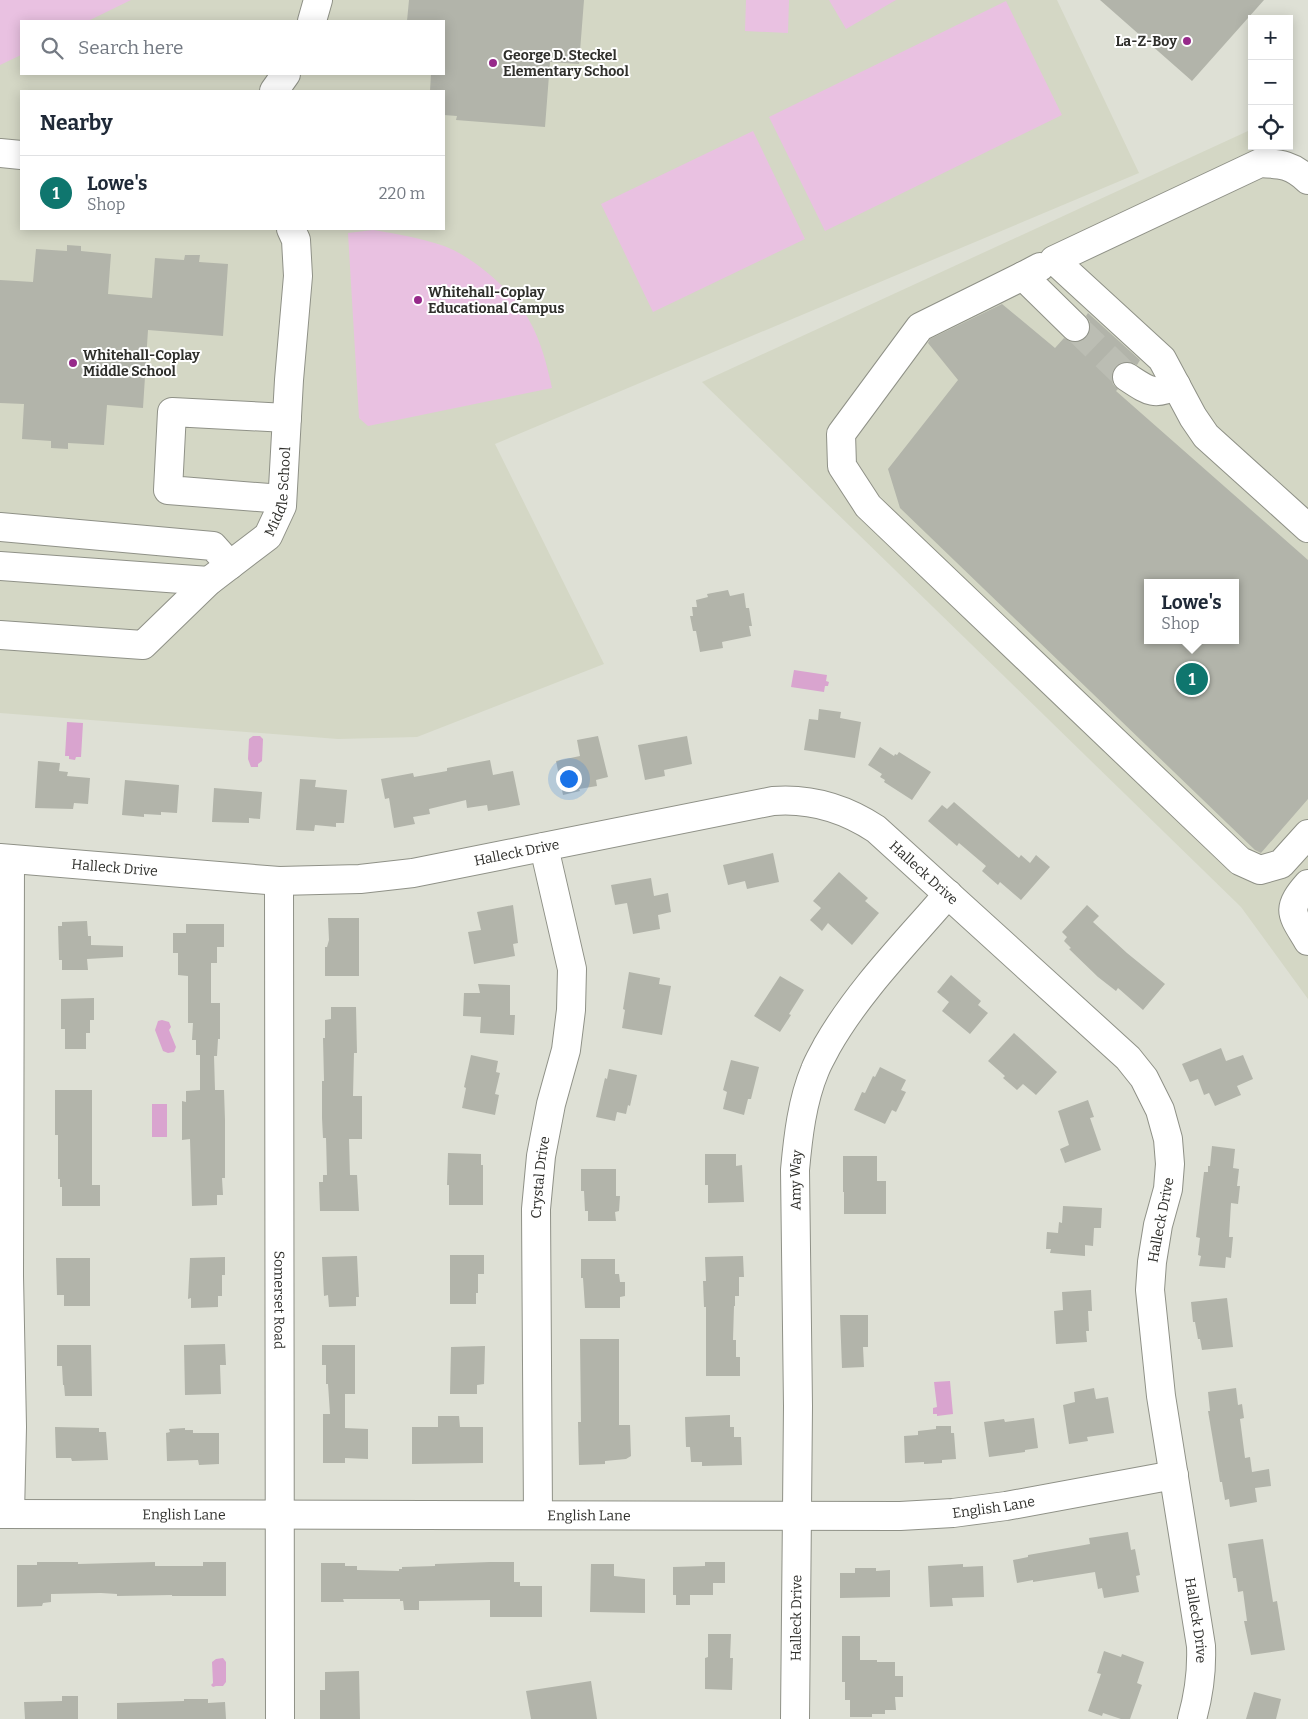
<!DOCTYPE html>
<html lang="en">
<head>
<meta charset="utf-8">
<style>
  :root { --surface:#fff; --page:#f2f2f3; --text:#1f2937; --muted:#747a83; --line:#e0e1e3; --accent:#0f766e }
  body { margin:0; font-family:Bitter,serif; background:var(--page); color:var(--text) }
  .controls { position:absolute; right:15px; top:15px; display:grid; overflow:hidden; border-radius:0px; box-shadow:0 2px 12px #0003 }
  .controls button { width:45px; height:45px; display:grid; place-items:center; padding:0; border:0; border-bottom:1px solid var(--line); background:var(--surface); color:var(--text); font:25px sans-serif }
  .you { position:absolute; left:568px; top:778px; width:18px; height:18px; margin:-12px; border:4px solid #fff; border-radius:50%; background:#1a73e8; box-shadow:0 0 0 8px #1a73e833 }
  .badge { display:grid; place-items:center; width:32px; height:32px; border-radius:50%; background:var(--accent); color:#fff; font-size:16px; font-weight:700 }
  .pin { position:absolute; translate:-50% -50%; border:2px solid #fff; box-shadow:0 1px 5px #0006 }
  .popup { position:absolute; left:1144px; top:579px; width:95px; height:65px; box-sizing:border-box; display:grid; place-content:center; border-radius:0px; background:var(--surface); filter:drop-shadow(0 1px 4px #0005); font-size:16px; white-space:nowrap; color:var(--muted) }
  .popup b { font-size:19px; color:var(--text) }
  .popup::after { content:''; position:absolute; left:50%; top:100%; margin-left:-10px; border:10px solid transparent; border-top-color:var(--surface) }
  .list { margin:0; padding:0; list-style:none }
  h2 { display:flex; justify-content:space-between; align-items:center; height:65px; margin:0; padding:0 20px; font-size:21px }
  h2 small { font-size:16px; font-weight:400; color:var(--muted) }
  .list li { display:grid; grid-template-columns:32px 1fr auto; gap:15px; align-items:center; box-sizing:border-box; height:75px; padding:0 20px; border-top:1px solid var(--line) }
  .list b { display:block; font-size:19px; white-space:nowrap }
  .list p { margin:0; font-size:16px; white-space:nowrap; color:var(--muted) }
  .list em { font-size:16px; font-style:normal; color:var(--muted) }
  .icon { flex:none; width:28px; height:28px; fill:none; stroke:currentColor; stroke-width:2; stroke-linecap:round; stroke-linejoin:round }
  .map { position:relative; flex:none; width:1308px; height:1719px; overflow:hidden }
  .search { position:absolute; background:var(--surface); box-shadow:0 2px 12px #0003; left:20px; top:20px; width:425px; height:55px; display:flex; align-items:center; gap:12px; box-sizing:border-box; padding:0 18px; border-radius:0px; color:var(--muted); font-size:19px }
  .panel { position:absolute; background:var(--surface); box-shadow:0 2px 12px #0003; left:20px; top:90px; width:425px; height:140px; border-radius:0px }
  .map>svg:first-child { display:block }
  .built { fill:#d4d7c5; fill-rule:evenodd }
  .green { fill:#e9c1e1 }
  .water { fill:#d9a4cf }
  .building { fill:#b2b4aa; fill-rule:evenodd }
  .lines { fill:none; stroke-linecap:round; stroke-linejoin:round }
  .minor-tunnel { stroke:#bbbdb3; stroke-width:28; stroke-dasharray:28 14; stroke-linecap:butt }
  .minor-casing { stroke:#8f9187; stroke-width:30 }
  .minor { stroke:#fff; stroke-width:28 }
  .poi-dot { fill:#97298a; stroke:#fff; stroke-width:2 }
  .labels { text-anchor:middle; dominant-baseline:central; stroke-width:4; stroke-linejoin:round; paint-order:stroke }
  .poi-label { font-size:14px; font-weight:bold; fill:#2f2f2b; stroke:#fff; text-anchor:start }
  .street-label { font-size:14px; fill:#2f2f2b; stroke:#fff }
</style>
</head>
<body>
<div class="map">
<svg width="1308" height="1719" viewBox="0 0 1308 1719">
  <rect width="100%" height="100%" fill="#dee0d5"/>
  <path class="built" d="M0 0H1057L1139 173 495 444 604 664 417 737 338 739 0 713ZM21 21H444V74H21ZM21 91H444V229H21Z
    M1248 131 1252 134V146H1266L1308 181V999L1241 907 702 382ZM1148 583H1236V640H1148Z"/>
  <path class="green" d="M0 0H131L88 21H21V55L0 65Z
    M746 0H789L788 33 745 31Z
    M829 0H896L846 29Z
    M1006 1 1062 115 825 231 769 117Z
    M753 131 805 239 653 312 601 204Z
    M373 230C397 234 421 238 444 246 474 257 514 292 529 320 541 341 547 365 552 388L368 426 359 418 348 233Z"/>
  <path class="water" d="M794 670 827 675 826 681 829 682 828 686H825L824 692 791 687Z
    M67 722 83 723 81 757H76L75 760 69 759V756H65Z
    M253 736H260L263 739 262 761 258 764V767H251L248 759 249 739Z
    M162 1020 169 1022 171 1027 169 1030 176 1047 174 1052 168 1053 163 1051 155 1030 158 1021Z
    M152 1104H167V1137H152Z
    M950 1381 953 1414 937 1416V1414H933V1408L937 1407 934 1382Z
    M223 1658 226 1662V1682L223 1686H216L213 1687 211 1685 213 1683 212 1662 216 1659Z"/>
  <path class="building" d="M409 0H584L579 64 550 62 545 127 456 120 457 116 444 115V91H430L431 74H444V21H407Z
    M1100 0H1264L1192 81Z
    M67 245 81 246V251L111 254 108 294 152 298 155 258 184 260 185 255H200L199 262 228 264 223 336 148 330 143 408 107 405 104 445 68 443V449L51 448V441L22 439 24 404 0 403V280L33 282 36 249 67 251Z
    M1002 304 1055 348 1064 338 1071 342H1079L1086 338 1090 330V322L1086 316 1088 313 1140 360 1137 365 1127 361 1120 363 1114 368 1111 377 1113 384 1118 389 1116 391 1308 560V799L1261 853 1255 850 900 508 888 469 958 380 928 343 930 339ZM1148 583H1236V640H1148Z
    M728 590 730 596 744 593 746 608H749L752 626H749L751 636 722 642 723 648 700 652 696 631H693L690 616H693L692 607H697L696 600 708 597 707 594Z
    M819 709 841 712 840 718 861 722 855 758 804 750 809 719 818 720Z
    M598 736 608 777 596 780 597 786 579 789 580 791 563 795 556 761 580 756 577 740Z
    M687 736 692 764 664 770 665 776 645 780 638 745Z
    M880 747 894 756 895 754 897 755 899 752 931 772 912 800 884 782 885 780 880 777 882 774 868 765Z
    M490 760 493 775 513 771 520 805 488 811 487 805 467 808 466 800 429 809 430 814 413 817 415 824 394 828 389 798 385 799 381 779 413 773 414 777 447 771V768Z
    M38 761 60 763 59 771 68 772 67 776 90 778 88 804 74 803 73 809 35 808Z
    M300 779 316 780 315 787 347 790 344 823H336V827L315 825 314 831 296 830Z
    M125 780 179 785 177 813 161 812V815L144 814V817L122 815Z
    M214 788 262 792 260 819 249 818V823L212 822Z
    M954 802 1019 858 1021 855 1030 863 1036 855 1050 867 1021 900 1000 882 998 885 982 871 986 866 959 843 957 846 928 821 942 805 947 809Z
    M773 853 779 882 747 889 745 881 728 885 723 865Z
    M839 872 868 898 865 901 879 913 852 945 828 923 822 931 810 920 821 908 813 901Z
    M651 878 654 896 668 893 671 912 658 915 660 929 633 934 627 903 615 905 611 885Z
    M513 905 518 943 513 944 515 956 474 964 468 932 481 930 477 912Z
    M1087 905 1099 916 1093 922 1127 953 1165 984 1143 1010 1118 988 1116 991 1098 977 1069 949 1071 948 1064 941 1067 937 1062 932Z
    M328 918H359V976H325V947H327L329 940Z
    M87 921 88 936H91V945L123 946V957L87 959 88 970H62V960H59L58 926H62V922Z
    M186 924H224V947H217V963H211V1003H220V1039H218L217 1056H214L215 1090H224L225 1120V1178H222L223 1195H217V1205L192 1206 190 1139 182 1140V1101L186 1102V1091L200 1090V1055H196V1040H192L193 1023H188V976L178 975V953H173V933H186Z
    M629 972 660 978 659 984 671 986 662 1035 622 1028 625 1010 623 1009Z
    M951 975 981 1001 978 1005 988 1013 970 1034 942 1011 949 1002 937 992Z
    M780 976 804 990 789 1014 791 1015 780 1032 754 1016Z
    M478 984 510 985V1015H515L514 1035 480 1033 481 1017 463 1016 464 993H480Z
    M94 998V1020H90V1033H86V1049H65V1029H61V999Z
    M331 1007H356L357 1053H354L353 1096H362V1139H349L350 1175H357L359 1211H320L319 1182H323V1175H327L326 1138H323L322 1118V1081H324L323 1038H325V1020L331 1019Z
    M1014 1033 1057 1072 1036 1095 1023 1084 1017 1090 1003 1078 1005 1076 988 1061Z
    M1221 1048 1226 1061 1243 1055 1253 1079 1237 1086 1241 1095 1215 1106 1209 1093 1204 1095 1198 1079 1190 1082 1182 1064Z
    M471 1055 498 1061 496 1072 500 1073 495 1094 499 1095 495 1115 462 1108 466 1088 464 1087Z
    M731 1060 759 1067 751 1099H748L744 1115 723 1109 727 1092 723 1090Z
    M880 1067 906 1080 901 1090 906 1092 896 1112 892 1110 885 1124 854 1110 862 1092 865 1093 873 1076 875 1077Z
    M609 1069 637 1075 630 1106 628 1105 626 1114 617 1112 615 1121 596 1117 605 1078 607 1079Z
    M55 1090H92V1185H100V1206H62V1187H60V1179H58V1135H55Z
    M1088 1100 1094 1117 1090 1118 1101 1150 1065 1163 1060 1149 1069 1145 1058 1111Z
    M1212 1146 1235 1149 1233 1168 1239 1169 1237 1186H1240L1238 1204 1231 1203 1229 1237H1233L1231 1258 1226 1257 1225 1268 1199 1266 1201 1256 1198 1255 1200 1238 1196 1237 1204 1172H1208V1166H1210Z
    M448 1153 481 1154V1165H483V1205H449V1185H447Z
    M705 1154H736V1166L742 1165 744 1202 708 1203V1185H705Z
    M843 1156H877V1181H886V1214H844V1192H843Z
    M581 1169H616V1196H620L619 1211 615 1212 616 1221H588V1211H585L584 1191H581Z
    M1063 1206 1102 1208 1101 1228H1094L1093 1246 1085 1245V1256L1050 1253 1051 1249H1046L1047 1232 1058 1233 1059 1222 1062 1223Z
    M450 1255H484V1274H478V1293H476V1304H450Z
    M357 1256 359 1297H356V1306L329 1307 328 1295 324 1296 322 1257Z
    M743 1256 744 1277H739V1296H735V1306H734L733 1340H736V1357H740V1376H706V1307H704L703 1281H706L705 1257Z
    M225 1257V1275H222V1296H218V1307L191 1308V1298L188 1299 190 1258Z
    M56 1258H90V1306H64V1295H57Z
    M581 1259H615V1274H619L620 1282H625V1296L620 1297V1308H585L583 1278H581Z
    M1091 1290 1092 1311H1088L1089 1331H1086L1087 1342 1056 1344 1054 1311 1063 1310 1062 1292Z
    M1227 1298 1233 1347 1202 1350 1200 1339H1198L1195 1322H1193L1191 1302Z
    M840 1315H868V1347H863L864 1367 842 1368Z
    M580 1339H619V1425H630L631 1456 626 1459 605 1461V1464L579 1465 578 1422H581Z
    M225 1344 226 1365H220L221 1394 185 1395 184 1345Z
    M57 1345H91L92 1396H65L64 1385H63L62 1366H57Z
    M322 1345H355V1394H345V1428L368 1429V1459L345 1458V1463H323V1414H330L328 1384H326V1365H322Z
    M485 1346 484 1384 477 1385V1394H450L451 1347Z
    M1094 1388 1096 1399 1108 1397 1114 1433 1087 1437 1088 1441 1069 1444 1063 1405 1075 1402 1074 1392Z
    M1236 1388 1238 1405 1242 1404 1244 1418 1240 1419 1245 1458 1250 1457 1252 1472 1269 1469 1271 1486 1255 1488 1257 1502 1230 1507 1229 1499 1225 1500 1222 1482H1220L1208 1411H1210L1208 1392Z
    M730 1415V1427H734V1437H741L742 1465 702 1466V1462H691L690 1447H686L685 1417Z
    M438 1416H459L460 1427H483V1463L412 1464V1427H438Z
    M1034 1418 1038 1448 1025 1450V1452L989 1457 984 1422 1004 1419 1005 1422Z
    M936 1426H951V1433H954L956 1459 942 1460V1463L924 1464V1462L905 1463 904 1436 918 1435V1431L936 1429Z
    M55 1427 99 1428V1432H106L108 1460 72 1461 71 1458H56Z
    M185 1428V1430H193V1433H219V1464L199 1465 198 1460 167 1461 166 1433 170 1432 169 1429Z
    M1128 1532 1131 1550 1135 1549 1140 1575 1136 1576 1139 1592 1104 1598 1102 1588 1098 1589 1095 1572 1033 1582V1580L1017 1583 1013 1560 1028 1557V1555L1090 1544 1089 1538Z
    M1263 1539 1273 1602 1277 1601 1285 1650 1251 1655 1244 1621H1247L1243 1591 1238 1592 1236 1578H1233L1228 1544Z
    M37 1562H78V1564L155 1562V1566H203V1562H226V1596H172V1595L117 1596V1594L101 1593 51 1594V1602L43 1603 42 1606 17 1607V1565H37Z
    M490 1562H514V1582H520V1586H542V1617H490V1600L419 1601V1610H404L403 1601H400V1599H343L344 1602H321V1563H345V1566H357V1570L399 1571V1569H402V1567L435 1566V1564Z
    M705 1562H725V1583H713V1595H690V1605H676V1595H673V1567L705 1566Z
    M591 1564H614V1576L645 1579V1613L590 1612Z
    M963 1564V1567L983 1566 984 1597 952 1598 953 1606 930 1607 928 1566Z
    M855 1568H876V1571L890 1570V1597L840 1598V1573H855Z
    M708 1634H731L730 1658H733L732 1690 705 1689V1658L708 1657Z
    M842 1636H860V1660H877V1662H895V1676H903V1697H895L896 1710H885V1714H872V1717H850V1700H845V1682H842Z
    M1104 1651 1121 1657 1122 1654 1144 1662 1137 1683 1142 1685 1130 1719H1121L1103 1713 1102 1716 1088 1711 1101 1674 1097 1673Z
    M359 1671 360 1719H320V1690H325V1672Z
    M591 1681 597 1719H531L526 1691Z
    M1254 1692 1281 1699 1276 1719H1246Z
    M62 1696H78V1719H25L24 1702 62 1701Z
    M184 1699H208V1703L225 1702 226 1719H117V1703L184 1701Z"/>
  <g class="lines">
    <path class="minor-tunnel" d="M1075 327 1127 377"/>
    <g class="minor-casing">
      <g id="minor">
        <path d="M312 21 318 0"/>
        <path d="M274 91 286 74"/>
        <path d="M0 153 21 155"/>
        <path d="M1308 180C1292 165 1282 164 1260 163L1054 260 1162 359 1193 417 1206 436 1308 528"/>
        <path d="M1040 267 1023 276 1075 327"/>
        <path d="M1023 276 920 327 841 434 842 466 868 506 1240 861 1260 870 1281 864 1308 834"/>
        <path d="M1127 377C1147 390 1154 397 1176 385"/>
        <path d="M282 499 168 490 172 412 287 418"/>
        <path d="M0 527 213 546 230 565"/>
        <path d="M0 566 209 581"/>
        <path id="s1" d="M0 635 143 645 209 581 268 536 282 506 289 380 298 276 296 240 291 229"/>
        <path id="s2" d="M0 858 279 881 360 879 413 873 773 801C811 798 844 808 876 829L1128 1058 1144 1078 1160 1110 1168 1139 1170 1164 1168 1189 1158 1225 1152 1262 1150 1290 1161 1396 1201 1646C1202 1671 1199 1694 1192 1719"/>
        <path d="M10 859 9 1276 12 1427 10 1514"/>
        <path id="s3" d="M279 881 280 1719"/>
        <path d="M1308 884C1285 910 1292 914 1308 941"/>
        <path id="s4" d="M0 1514 900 1516 953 1513 1006 1506 1174 1475"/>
        <path id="s5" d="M538 1515 536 1209 541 1156 551 1104 566 1050 571 1010 572 969 544 847"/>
        <path id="s6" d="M795 1719 798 1406 795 1170C798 1137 802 1101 815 1070 818 1062 823 1054 827 1046 859 990 906 943 948 894"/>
      </g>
    </g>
    <use href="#minor" class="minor"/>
  </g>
  <g class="poi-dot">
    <circle cx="1187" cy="41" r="5"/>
    <circle cx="493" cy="63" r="5"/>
    <circle cx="418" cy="300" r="5"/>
    <circle cx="73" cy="363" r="5"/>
  </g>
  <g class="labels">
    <g class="poi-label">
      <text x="1177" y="41" text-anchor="end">La-Z-Boy</text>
      <text x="503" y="55">George D. Steckel<tspan x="503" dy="16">Elementary School</tspan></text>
      <text x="428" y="292">Whitehall-Coplay<tspan x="428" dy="16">Educational Campus</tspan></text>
      <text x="83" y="355">Whitehall-Coplay<tspan x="83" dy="16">Middle School</tspan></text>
    </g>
    <g class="street-label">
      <text stroke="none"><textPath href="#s1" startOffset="356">Middle School</textPath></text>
      <text stroke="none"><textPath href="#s2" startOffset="520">Halleck Drive</textPath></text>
      <text stroke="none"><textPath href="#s2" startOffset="115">Halleck Drive</textPath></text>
      <text stroke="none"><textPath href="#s2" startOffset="955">Halleck Drive</textPath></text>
      <text stroke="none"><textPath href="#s5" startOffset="338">Crystal Drive</textPath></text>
      <text stroke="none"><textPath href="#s6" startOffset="539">Amy Way</textPath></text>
      <text transform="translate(1161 1220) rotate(-79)">Halleck Drive</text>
      <text stroke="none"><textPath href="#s3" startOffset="419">Somerset Road</textPath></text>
      <text stroke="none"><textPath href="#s4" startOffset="994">English Lane</textPath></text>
      <text stroke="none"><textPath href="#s4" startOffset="184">English Lane</textPath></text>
      <text stroke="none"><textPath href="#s4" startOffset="589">English Lane</textPath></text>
      <text stroke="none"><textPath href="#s6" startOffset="101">Halleck Drive</textPath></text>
      <text stroke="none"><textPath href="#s2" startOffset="1809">Halleck Drive</textPath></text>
    </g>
  </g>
</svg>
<div class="controls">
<button>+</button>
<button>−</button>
<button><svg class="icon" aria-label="locate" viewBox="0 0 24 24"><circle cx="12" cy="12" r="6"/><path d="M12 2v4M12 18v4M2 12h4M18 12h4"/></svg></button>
</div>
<div class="you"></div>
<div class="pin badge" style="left:1192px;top:679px">1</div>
<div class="popup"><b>Lowe's</b>Shop</div>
<div class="search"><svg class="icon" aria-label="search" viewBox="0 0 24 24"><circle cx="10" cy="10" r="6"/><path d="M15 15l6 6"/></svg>Search here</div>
<section class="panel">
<h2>Nearby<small></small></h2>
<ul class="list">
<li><span class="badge">1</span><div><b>Lowe's</b><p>Shop</p></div><em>220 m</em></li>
</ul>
</section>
</div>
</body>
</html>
